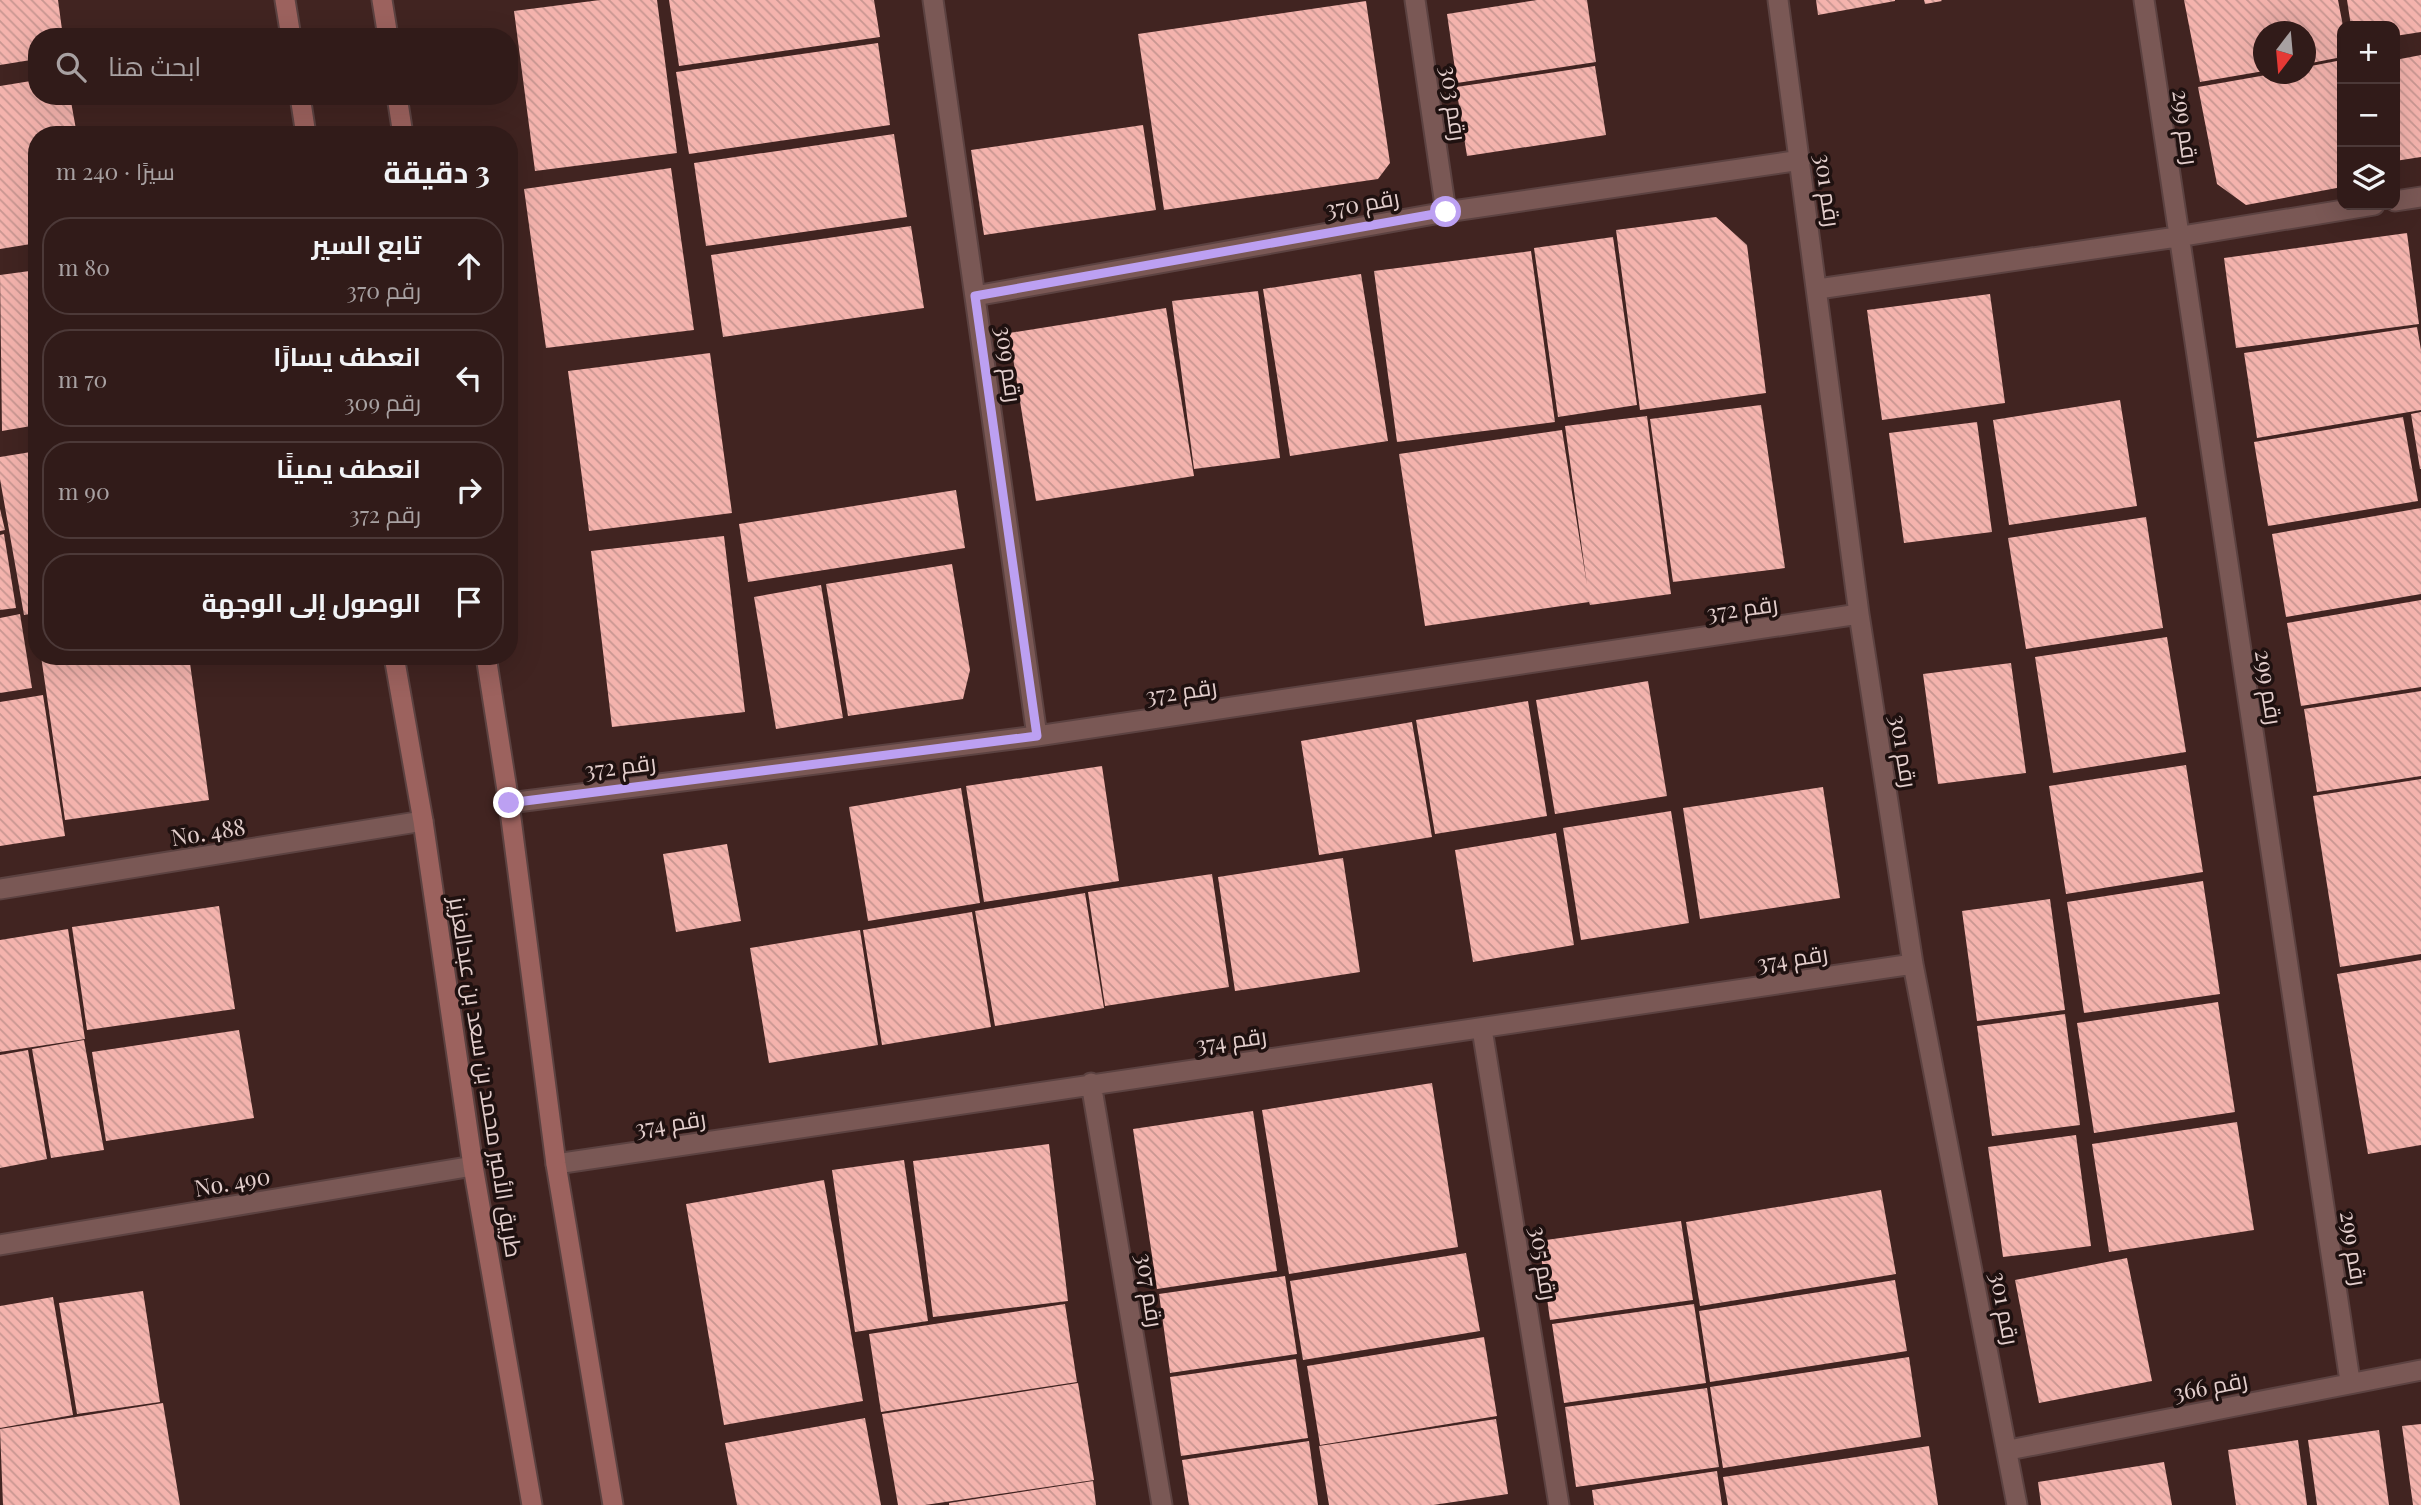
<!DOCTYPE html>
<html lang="ar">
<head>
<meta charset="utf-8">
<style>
  :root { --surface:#311b19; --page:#3d2826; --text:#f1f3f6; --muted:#a8a1a2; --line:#4c3938 }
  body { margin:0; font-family:"Playfair Display",Cairo,serif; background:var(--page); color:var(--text); direction:rtl }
  .controls { position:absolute; right:21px; top:21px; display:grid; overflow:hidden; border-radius:14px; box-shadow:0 7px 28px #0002 }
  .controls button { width:63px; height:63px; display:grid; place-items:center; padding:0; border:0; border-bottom:2px solid var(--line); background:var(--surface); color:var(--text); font:35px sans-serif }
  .compass { position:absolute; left:2253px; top:21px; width:63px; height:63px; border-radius:50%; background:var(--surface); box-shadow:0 7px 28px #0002; rotate:196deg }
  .stop { position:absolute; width:21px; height:21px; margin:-16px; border:5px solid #bca0f2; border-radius:50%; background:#fff }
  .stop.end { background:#bca0f2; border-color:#fff; box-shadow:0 2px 7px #0008 }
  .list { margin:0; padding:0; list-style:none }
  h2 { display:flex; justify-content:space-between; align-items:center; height:91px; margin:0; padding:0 28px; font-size:30px }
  h2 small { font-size:23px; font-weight:400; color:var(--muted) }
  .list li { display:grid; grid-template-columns:46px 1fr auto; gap:21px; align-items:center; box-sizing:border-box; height:98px; margin:0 14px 14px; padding:0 14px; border:2px solid var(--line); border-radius:28px }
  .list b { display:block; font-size:26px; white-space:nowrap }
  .list p { margin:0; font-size:23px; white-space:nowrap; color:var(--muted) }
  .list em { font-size:23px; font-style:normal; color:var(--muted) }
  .icon { flex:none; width:38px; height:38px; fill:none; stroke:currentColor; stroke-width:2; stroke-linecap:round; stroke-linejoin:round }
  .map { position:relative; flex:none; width:2421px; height:1505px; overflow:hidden; direction:ltr }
  .search { position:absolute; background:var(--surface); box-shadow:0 7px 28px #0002; left:28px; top:28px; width:490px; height:77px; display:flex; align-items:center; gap:18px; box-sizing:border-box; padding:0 24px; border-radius:28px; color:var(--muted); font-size:26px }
  .panel { position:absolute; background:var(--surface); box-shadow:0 7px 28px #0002; left:28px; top:126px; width:490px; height:539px; border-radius:28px; direction:rtl }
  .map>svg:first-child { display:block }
  .building { fill:url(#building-back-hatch) }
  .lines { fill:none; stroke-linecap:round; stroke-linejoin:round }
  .minor-casing { stroke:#5c4241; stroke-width:23 }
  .secondary-casing { stroke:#5c4241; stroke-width:23 }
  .minor { stroke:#7a5855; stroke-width:19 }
  .secondary { stroke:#9c625e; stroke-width:19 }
  .route { stroke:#bca0f2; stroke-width:9 }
  .labels { text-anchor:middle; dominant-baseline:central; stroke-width:7; stroke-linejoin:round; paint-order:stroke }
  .street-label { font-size:23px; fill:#e3cecc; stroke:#1f1110 }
</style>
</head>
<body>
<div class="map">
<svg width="2421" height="1505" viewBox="0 0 2421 1505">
  <defs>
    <pattern id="building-back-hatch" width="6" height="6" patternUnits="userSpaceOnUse" patternTransform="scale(1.75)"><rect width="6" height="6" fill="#f4b3ad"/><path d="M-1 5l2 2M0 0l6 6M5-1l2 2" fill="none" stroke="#c89691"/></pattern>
  </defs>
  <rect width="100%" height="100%" fill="#412421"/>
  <path class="building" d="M0 0H58L63 37H37V59L0 65Z
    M600 0H657L677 153 535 171 514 11Z
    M669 0H874L880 37 679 66Z
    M1537 0H1587L1596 62 1457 83 1447 14Z
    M1816 0H1895V1L1818 15Z
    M1924 0H1941L1942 1 1925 4Z
    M2184 0H2338L2343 26 2342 57 2306 64V32H2264V71L2200 82Z
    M2347 0H2421V32L2395 36V26H2351Z
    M1366 1 1390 163 1378 179 1164 210 1138 34Z
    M878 43 890 125 689 154 676 72Z
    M2421 55V157L2395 161V60Z
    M2342 60V187L2246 205 2217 184 2198 87 2272 74H2306V67Z
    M1595 66 1606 135 1467 156 1456 87Z
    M37 80V96H70L77 135H37V243L0 249V86Z
    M1143 125 1156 210 984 235 971 150Z
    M894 134 907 217 706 246 694 163Z
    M671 168 694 330 546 348 524 189Z
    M1716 217 1747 245 1766 393 1640 410 1616 230Z
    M911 226 924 308 723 337 711 255Z
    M2407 233 2419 324 2236 348 2224 258Z
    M1613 237 1637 405 1558 417 1534 248Z
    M1531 251 1555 422 1397 442 1374 271Z
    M37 270V425L2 431 0 275Z
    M1361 274 1388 441 1290 456 1263 289Z
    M1258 291 1280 458 1194 469 1172 301Z
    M1990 294 2005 403 1882 420 1867 310Z
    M1166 308 1194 476 1036 501 1009 333Z
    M2417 327 2421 350V410L2257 438 2244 353Z
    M710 353 732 513 589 531 568 371Z
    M2120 400 2137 506 2009 525 1993 420Z
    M1761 405 1785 568 1673 582 1650 419Z
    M2421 412V469H2420L2411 414Z
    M1647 416 1671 594 1590 605 1589 602 1425 626 1399 454 1562 430 1587 585 1565 426Z
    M2403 417 2418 501 2268 526 2254 442Z
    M1977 422 1992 532 1904 543 1889 433Z
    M37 451V613L24 615 0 479V457Z
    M956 490 965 548 748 582 739 524Z
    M2421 508V594L2286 617 2272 534Z
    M0 509 5 530 0 531Z
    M2146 517 2163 628 2026 649 2008 538Z
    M4 534 16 608 0 610V535Z
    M724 536 745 712 612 727 591 551Z
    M952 564 970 670 963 699 848 716 826 584Z
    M821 585 843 718 776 729 754 597Z
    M2421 600V687L2301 706 2287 623Z
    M20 614 32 688 0 693V618Z
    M2167 637 2186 752 2053 773 2035 657Z
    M41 656H189L209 800 65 820Z
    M2011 663 2026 773 1938 784 1923 674Z
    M1648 681 1667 796 1555 814 1536 700Z
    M2421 691V776L2317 792 2304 709Z
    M43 695 65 836 0 846V702Z
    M1528 701 1547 816 1435 834 1416 720Z
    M1412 722 1432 837 1319 855 1301 741Z
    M2186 765 2203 872 2066 894 2049 786Z
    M1102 766 1119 881 984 902 966 786Z
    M2421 779V954L2340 967 2313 796Z
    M1823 787 1840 898 1700 919 1683 808Z
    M961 788 980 903 868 921 849 807Z
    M1671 811 1689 923 1581 940 1563 828Z
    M1556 833 1574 945 1473 962 1455 850Z
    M727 844 741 921 676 932 663 854Z
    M1343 858 1360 972 1235 991 1218 877Z
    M1212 874 1229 987 1105 1006 1088 892Z
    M2203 881 2220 994 2084 1013 2067 902Z
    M1085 893 1104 1008 995 1026 975 911Z
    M2050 899 2065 1010 1977 1021 1962 911Z
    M219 906 235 1009 87 1030 72 927Z
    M972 912 991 1027 882 1045 863 930Z
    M68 929 85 1039 0 1052V940Z
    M860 930 878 1045 769 1063 750 948Z
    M2421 960V1145L2368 1154 2337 974Z
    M2218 1002 2235 1112 2094 1133 2077 1023Z
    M2065 1014 2080 1125 1992 1136 1977 1026Z
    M239 1030 254 1118 106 1141 92 1052Z
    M84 1040 104 1150 51 1158 32 1049Z
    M28 1050 47 1159 0 1168V1055Z
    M1432 1083 1458 1247 1289 1274 1262 1110Z
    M1253 1111 1277 1271 1157 1289 1133 1129Z
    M2237 1122 2254 1230 2109 1252 2092 1144Z
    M2076 1135 2091 1246 2003 1257 1988 1147Z
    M1049 1144 1068 1301 933 1317 913 1161Z
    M904 1160 928 1321 855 1332 832 1170Z
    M824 1180 863 1401 724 1425 686 1204Z
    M1881 1190 1896 1274 1700 1306 1686 1222Z
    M1681 1221 1693 1300 1550 1320 1539 1241Z
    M1466 1253 1480 1331 1303 1360 1290 1281Z
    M2127 1258 2152 1381 2039 1403 2015 1280Z
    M1285 1276 1297 1354 1170 1373 1159 1294Z
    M1895 1280 1907 1351 1710 1382 1699 1311Z
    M143 1291 160 1402 77 1414 59 1303Z
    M53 1297 73 1415 0 1428V1306Z
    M1065 1304 1077 1382 881 1412 869 1334Z
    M1694 1304 1706 1383 1564 1403 1552 1324Z
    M1484 1337 1497 1416 1320 1445 1307 1366Z
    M1909 1357 1921 1437 1723 1468 1710 1387Z
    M1296 1359 1308 1438 1181 1456 1170 1377Z
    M1078 1383 1094 1480 925 1505H898L882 1414Z
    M1707 1388 1719 1467 1576 1487 1565 1407Z
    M163 1403 180 1505H3L0 1429Z
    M865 1418 881 1505H737L725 1443Z
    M1496 1419 1508 1494 1433 1505H1329L1319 1446Z
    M2421 1424V1505H2413L2402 1426Z
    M2379 1430 2389 1505H2317L2308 1440Z
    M2298 1440 2307 1505H2236L2228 1450Z
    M1309 1441 1318 1505H1189L1182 1460Z
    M1929 1446 1938 1505H1728L1723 1477Z
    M2164 1462 2172 1505H2041L2038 1482Z
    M1717 1471 1722 1505H1594L1592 1490Z
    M1093 1481 1096 1505H949V1503Z"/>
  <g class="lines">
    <g class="minor-casing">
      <path id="minor" d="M933 0 1037 736
        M1415 0 1446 212
        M1778 0 1859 614 1913 964 2017 1505
        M2144 0 2350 1381
        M2395 201 2421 197
        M1818 289 2177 237 2374 205
        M975 296 1446 212 1801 160
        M509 803 1037 736 1859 614
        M0 889 423 821
        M1482 1029 1559 1505
        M1091 1083 1162 1505
        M556 1164 1913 964
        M0 1245 473 1166
        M2009 1450 2421 1370"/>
    </g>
    <g class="secondary-casing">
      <path id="secondary" d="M285 0 291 37
        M382 0 388 37
        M300 96 306 135
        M397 96 403 135
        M394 656 423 821 473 1166 532 1505
        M486 656 509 803 556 1164 613 1505"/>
    </g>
    <use href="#minor" class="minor"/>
    <use href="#secondary" class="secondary"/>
  </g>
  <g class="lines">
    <path class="route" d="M509 803 1037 736 975 296 1446 212"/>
  </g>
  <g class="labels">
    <g class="street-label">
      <text transform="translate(1455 103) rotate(82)">رقم 303</text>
      <text transform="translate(2187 127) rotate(82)">رقم 299</text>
      <text transform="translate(1829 190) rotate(82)">رقم 301</text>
      <text transform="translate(1362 202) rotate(-10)">رقم 370</text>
      <text transform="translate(1010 364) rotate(82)">رقم 309</text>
      <text transform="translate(1742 607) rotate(-8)">رقم 372</text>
      <text transform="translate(2270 687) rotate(81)">رقم 299</text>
      <text transform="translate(1181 690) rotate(-8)">رقم 372</text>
      <text transform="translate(1905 751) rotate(81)">رقم 301</text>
      <text transform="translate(620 765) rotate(-7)">رقم 372</text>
      <text transform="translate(208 831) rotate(-9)">No. 488</text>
      <text transform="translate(1792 957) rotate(-9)">رقم 374</text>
      <text transform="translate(1231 1039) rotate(-8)">رقم 374</text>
      <text transform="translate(487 1077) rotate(81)">طريق الأمير محمد بن سعد بن عبدالعزيز</text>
      <text transform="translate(670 1122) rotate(-9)">رقم 374</text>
      <text transform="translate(232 1181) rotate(-10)">No. 490</text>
      <text transform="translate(2355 1248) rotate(81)">رقم 299</text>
      <text transform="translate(1545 1263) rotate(81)">رقم 305</text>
      <text transform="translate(1151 1290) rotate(81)">رقم 307</text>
      <text transform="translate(2006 1308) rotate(79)">رقم 301</text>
      <text transform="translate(2210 1385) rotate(-11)">رقم 366</text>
    </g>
  </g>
</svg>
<div class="controls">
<button>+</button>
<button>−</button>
<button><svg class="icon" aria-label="layers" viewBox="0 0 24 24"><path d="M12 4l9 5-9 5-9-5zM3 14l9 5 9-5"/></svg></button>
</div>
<svg class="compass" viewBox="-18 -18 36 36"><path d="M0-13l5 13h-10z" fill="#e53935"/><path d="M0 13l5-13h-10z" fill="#a8a1a2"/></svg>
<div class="stop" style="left:1446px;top:212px"></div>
<div class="stop end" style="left:509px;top:803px"></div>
<div class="search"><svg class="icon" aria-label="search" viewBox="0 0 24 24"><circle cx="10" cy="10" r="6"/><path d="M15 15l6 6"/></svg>ابحث هنا</div>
<section class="panel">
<h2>3 دقيقة<small>سيرًا · 240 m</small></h2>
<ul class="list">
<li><svg class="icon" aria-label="ahead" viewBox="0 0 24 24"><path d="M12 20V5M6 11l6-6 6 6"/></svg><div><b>تابع السير</b><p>رقم 370</p></div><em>80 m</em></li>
<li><svg class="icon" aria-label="left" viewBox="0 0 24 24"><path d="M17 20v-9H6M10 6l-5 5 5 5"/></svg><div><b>انعطف يسارًا</b><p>رقم 309</p></div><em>70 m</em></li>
<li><svg class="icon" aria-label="right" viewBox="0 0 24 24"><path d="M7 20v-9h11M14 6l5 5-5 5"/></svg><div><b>انعطف يمينًا</b><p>رقم 372</p></div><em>90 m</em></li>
<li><svg class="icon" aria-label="arrive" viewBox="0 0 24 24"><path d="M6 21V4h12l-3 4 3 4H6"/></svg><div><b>الوصول إلى الوجهة</b></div></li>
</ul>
</section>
</div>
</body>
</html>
